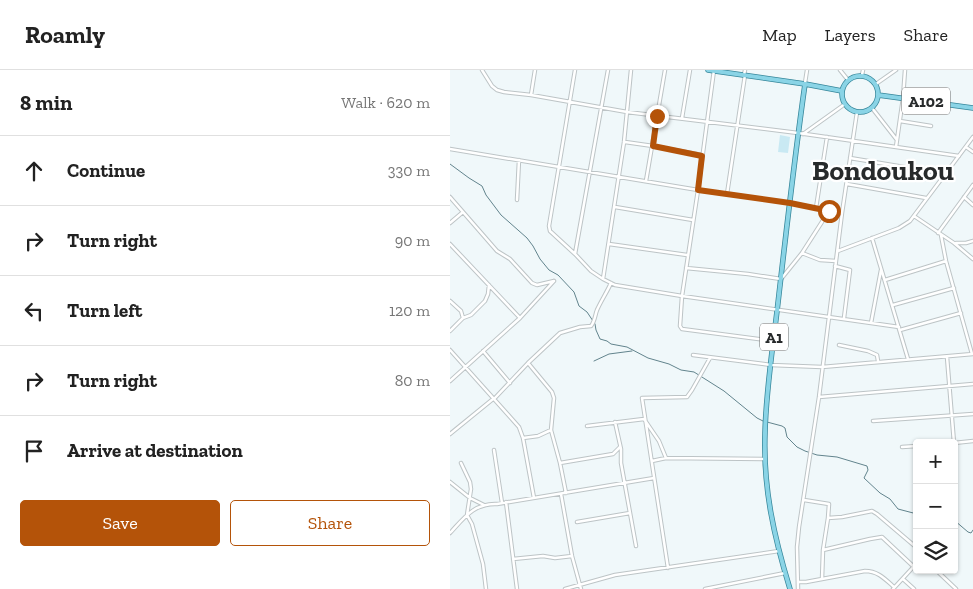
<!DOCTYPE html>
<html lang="en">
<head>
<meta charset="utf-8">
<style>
  :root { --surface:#fff; --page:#f6f6f6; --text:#222; --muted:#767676; --line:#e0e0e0; --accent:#b45309 }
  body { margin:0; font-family:"Zilla Slab",serif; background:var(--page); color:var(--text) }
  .controls { position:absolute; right:15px; bottom:15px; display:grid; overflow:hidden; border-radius:5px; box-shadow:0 1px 4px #0004 }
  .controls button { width:45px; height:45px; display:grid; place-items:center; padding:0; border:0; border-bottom:1px solid var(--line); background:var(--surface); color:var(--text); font:25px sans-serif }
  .stop { position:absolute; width:15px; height:15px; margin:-11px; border:4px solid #b45309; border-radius:50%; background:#fff }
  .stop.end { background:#b45309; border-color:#fff; box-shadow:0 1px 5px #0008 }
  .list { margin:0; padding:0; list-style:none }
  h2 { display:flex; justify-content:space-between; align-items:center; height:65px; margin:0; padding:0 20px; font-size:21px }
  h2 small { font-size:16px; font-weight:400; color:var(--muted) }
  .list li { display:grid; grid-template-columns:32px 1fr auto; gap:15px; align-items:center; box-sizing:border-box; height:70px; padding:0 20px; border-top:1px solid var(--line) }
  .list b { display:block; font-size:19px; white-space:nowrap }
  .list em { font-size:16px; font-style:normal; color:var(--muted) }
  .actions { display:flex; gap:10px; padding:15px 20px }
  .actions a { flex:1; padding:11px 0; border:1px solid var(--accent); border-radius:5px; text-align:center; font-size:18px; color:var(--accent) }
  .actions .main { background:var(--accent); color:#fff }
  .icon { flex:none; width:28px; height:28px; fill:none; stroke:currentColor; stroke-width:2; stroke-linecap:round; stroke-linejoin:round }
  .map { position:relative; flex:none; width:523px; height:519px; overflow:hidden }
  header { display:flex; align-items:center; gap:30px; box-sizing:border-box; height:70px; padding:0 25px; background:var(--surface); border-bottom:1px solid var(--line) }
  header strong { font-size:24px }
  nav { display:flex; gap:28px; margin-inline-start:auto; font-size:18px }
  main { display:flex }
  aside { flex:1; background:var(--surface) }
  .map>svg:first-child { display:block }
  .green { fill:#c9e9f3 }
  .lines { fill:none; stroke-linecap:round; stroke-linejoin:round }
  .stream { stroke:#62848d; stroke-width:1 }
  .minor-casing { stroke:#bdc4c6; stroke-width:4.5 }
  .major-casing { stroke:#35869a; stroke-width:5.5 }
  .minor { stroke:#fff; stroke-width:2.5 }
  .major { stroke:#8ad4e6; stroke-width:4 }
  .route { stroke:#b45309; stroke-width:6 }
  .labels { text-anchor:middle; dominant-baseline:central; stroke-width:4.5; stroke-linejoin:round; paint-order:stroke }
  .shield { fill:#fff; stroke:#686a6b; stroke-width:1 }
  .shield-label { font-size:16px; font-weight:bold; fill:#272a2b }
  .town-label { font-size:28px; font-weight:bold; fill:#272a2b; stroke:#fff }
</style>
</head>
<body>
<header>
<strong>Roamly</strong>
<nav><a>Map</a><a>Layers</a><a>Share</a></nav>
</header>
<main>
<aside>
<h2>8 min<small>Walk · 620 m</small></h2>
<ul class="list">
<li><svg class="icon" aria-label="ahead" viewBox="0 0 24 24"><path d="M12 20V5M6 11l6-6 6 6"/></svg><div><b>Continue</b></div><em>330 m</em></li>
<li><svg class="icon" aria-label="right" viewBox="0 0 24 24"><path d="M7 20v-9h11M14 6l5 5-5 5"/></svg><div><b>Turn right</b></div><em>90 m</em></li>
<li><svg class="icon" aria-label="left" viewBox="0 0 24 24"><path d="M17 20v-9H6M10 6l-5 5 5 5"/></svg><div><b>Turn left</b></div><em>120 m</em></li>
<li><svg class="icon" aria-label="right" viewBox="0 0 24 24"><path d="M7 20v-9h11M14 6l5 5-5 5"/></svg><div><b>Turn right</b></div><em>80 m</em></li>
<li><svg class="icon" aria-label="arrive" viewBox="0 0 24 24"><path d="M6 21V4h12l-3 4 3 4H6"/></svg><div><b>Arrive at destination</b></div></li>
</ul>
<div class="actions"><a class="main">Save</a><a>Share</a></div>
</aside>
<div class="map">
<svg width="523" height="519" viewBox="0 0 523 519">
  <rect width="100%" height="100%" fill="#f0f8fa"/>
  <path class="green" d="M330 65 340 67 338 83 328 82Z"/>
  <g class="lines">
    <path class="stream" d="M0 94 19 108 32 116 36 125 51 145 77 168 83 176 90 189 99 200 108 205 124 222 129 236 137 242 145 254 146 260 150 269 157 271 161 274 177 277 198 288 219 294 231 300 244 302 274 321 307 348 313 351
      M144 291 159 284 182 281
      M317 352 332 356 335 358 337 367 347 377 355 381 367 385 387 387 417 396 418 400 414 408 430 423 440 429 448 439 467 444
      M504 450 518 462 521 463 523 460"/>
    <g class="minor-casing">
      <path id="minor" d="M32 0 42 16 47 20 54 22 81 25 177 42 348 63 509 86
        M125 0 99 156 100 161 125 184
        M158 0 125 184 141 201 153 209 165 215 232 226 449 257
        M264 0 248 120 232 226 230 256 232 259 324 271
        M390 0 398 10
        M294 5 295 0
        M412 5 413 0
        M355 13 357 0
        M426 14 446 0
        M81 25 85 0
        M422 38 447 70
        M232 48 240 0
        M450 51 481 56
        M353 64 395 34
        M175 72 203 76 252 85
        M446 77 453 28 455 0
        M516 77 523 82
        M0 79 248 120 340 133 392 143
        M400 88 496 104
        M196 111 215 0
        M397 114 476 128
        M277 124 295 5
        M0 127 47 181 60 189 82 213 87 215 104 211
        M514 127 523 135
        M67 130 69 90
        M165 137 243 150
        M366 138 377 67
        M464 146 504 173 523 189
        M0 153 13 142
        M488 163 523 115
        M491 165 496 191 522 284
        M422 168 458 289
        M506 173H516L523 171
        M0 174 70 248 0 311
        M159 174 237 185
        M388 181 449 158 460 151 523 67
        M352 183 370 190 386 191
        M385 196 400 200 394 248
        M236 198 298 204 331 209 352 183 379 141
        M153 209 174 72 181 0
        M435 210 496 191
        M0 231 11 241 13 248
        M443 235 504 218
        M70 248 104 211
        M421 253 431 200
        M450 260 511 243
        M0 261 13 248 21 245 35 231 38 224 39 215
        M389 275 418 281 427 285 428 291
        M0 280 69 357 73 368 84 428
        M33 281 60 313
        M243 285 321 295 372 297 523 284
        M497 287 504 373
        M78 293 102 322 104 328 101 360 110 393 116 423
        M369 327 523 314
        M44 329 78 293 110 263 130 257 141 256C145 251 145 245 147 240 151 231 157 222 161 213
        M423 351 523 344
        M165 352 171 379V393L186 476
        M137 356 194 349 209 371 216 388
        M0 364 43 329
        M73 368 88 366 101 360
        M504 373 523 371
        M452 377 467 376
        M44 380 52 433
        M202 391 216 388 315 389
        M11 393 20 412 21 419 17 445 22 454 33 494 36 519
        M110 393 163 384 170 377
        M0 412 20 428 34 435
        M111 424 122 486 131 519
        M354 430 379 434 378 448 392 447 422 441 427 444 467 478
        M56 432 67 519
        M127 452 180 443
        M0 463C14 448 24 433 47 434L204 408
        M373 480 420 469 432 467 464 497
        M63 489 93 486 105 488 122 486
        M218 498 192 328 237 327 242 320 260 288
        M486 500 506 519
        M372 509 373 480 378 448
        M453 509 464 519
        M348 512H356L415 501C428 501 435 509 444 517
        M115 519 165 505 329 481
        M255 519 335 503
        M348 519 347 477 349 457 369 327 392 143 407 42
        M443 519 467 493"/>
    </g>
    <g class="major-casing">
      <path id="major" d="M258 0 355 14 392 21
        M392 24a18 18 0 1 1 36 0a18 18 0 1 1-36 0Z
        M428 25 523 38
        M340 519C324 467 313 418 315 363 316 317 324 270 329 224 337 154 345 84 355 14"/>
    </g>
    <use href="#minor" class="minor"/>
    <use href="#major" class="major"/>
  </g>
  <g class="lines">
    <path class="route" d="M207 46 203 76 252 86 248 120 340 133 379 141"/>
  </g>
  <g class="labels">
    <g class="shield">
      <rect x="452" y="17.5" width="48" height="27" rx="4"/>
      <rect x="310" y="253.5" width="28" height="27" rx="4"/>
    </g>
    <g class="shield-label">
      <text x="476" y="31">A102</text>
      <text x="324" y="267">A1</text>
    </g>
    <g class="town-label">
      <text x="433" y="100">Bondoukou</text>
    </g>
  </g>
</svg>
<div class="controls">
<button>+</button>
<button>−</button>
<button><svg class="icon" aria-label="layers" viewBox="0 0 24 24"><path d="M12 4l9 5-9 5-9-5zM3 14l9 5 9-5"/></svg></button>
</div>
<div class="stop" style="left:379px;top:141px"></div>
<div class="stop end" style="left:207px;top:46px"></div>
</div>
</main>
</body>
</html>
